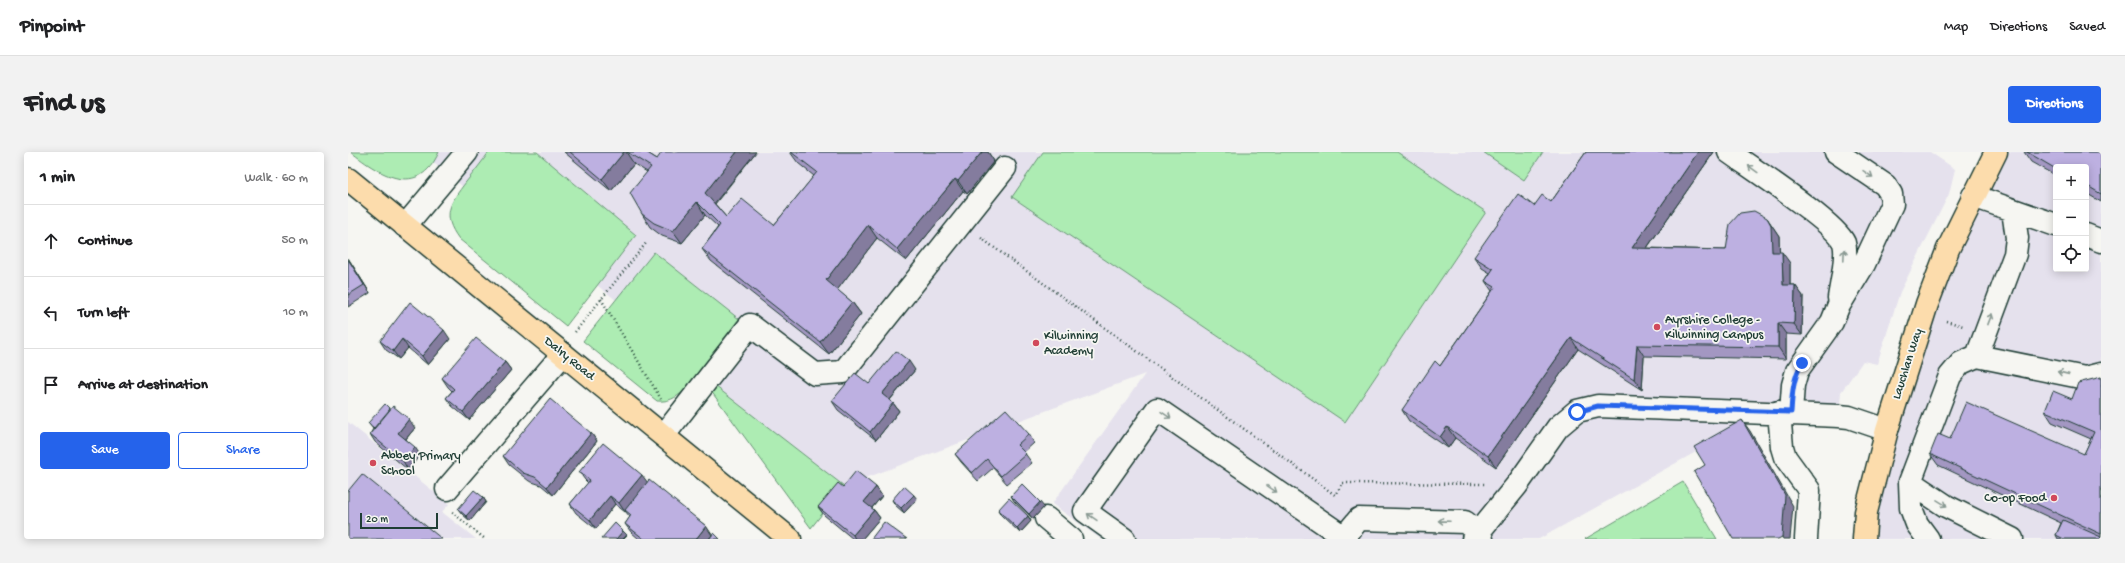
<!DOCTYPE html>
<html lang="en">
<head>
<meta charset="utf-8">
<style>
  :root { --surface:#fff; --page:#f2f2f2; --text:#202124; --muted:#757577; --line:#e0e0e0; --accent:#2563eb }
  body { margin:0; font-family:"Gochi Hand",sans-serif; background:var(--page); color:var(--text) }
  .controls { position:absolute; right:12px; top:12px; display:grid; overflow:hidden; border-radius:4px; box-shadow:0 2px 10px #0003 }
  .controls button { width:36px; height:36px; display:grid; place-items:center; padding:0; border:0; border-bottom:1px solid var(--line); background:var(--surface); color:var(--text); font:20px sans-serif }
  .scale { position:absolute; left:12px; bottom:10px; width:78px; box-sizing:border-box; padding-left:4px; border:2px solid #1f3d34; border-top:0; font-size:11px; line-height:14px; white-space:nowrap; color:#1f3d34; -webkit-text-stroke:3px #f6f6f2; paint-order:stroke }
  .stop { position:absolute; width:12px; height:12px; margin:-9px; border:3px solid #2563eb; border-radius:50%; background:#fff }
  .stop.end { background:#2563eb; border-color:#fff; box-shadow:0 1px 4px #0008 }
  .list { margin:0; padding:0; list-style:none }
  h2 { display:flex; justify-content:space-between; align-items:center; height:52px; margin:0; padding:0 16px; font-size:17px }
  h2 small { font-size:13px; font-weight:400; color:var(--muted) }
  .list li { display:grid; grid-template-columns:26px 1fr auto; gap:12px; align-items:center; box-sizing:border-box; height:72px; padding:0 16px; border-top:1px solid var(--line) }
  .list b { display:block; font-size:15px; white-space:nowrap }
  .list em { font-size:13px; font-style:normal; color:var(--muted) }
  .actions { display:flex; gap:8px; padding:12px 16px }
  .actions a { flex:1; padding:9px 0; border:1px solid var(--accent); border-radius:4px; text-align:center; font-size:14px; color:var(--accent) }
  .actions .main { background:var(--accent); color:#fff }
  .icon { flex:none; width:22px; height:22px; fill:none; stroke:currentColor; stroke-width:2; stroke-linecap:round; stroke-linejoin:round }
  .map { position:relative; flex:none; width:1753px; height:387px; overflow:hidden; border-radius:4px }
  header { display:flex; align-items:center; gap:24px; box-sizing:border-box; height:56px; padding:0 20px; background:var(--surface); border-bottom:1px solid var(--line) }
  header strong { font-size:19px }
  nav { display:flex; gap:22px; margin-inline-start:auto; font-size:14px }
  .intro { display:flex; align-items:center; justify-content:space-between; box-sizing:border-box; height:96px; padding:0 24px }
  h1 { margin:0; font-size:28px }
  .button { padding:10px 18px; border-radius:4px; background:var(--accent); color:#fff; font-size:14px; font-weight:700 }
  main { display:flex; gap:24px; padding:0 24px }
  aside { flex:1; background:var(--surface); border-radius:4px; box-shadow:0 2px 10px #0003 }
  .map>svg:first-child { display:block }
  .built { fill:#e5e1ed; fill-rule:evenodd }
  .green { fill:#adecb3; stroke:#669474 }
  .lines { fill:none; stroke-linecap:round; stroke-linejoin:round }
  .minor-casing { stroke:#1f3d34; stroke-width:25 }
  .major-casing { stroke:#1f3d34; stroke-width:25 }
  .highway-casing { stroke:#1f3d34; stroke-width:25 }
  .path { stroke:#1f3d34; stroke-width:2.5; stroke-dasharray:1 3; stroke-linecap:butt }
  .minor { stroke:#f6f6f2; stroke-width:22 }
  .major { stroke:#fcdcac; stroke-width:22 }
  .highway { stroke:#fcdcac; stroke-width:22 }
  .wall { fill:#a397c2; stroke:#1f3d34 }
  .shaded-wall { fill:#847b9e; stroke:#1f3d34 }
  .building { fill:#bdb0e1; stroke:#1f3d34 }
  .oneway { stroke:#8a9a93 }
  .route { stroke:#2563eb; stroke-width:5 }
  .poi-dot { fill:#d1495b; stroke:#f6f6f2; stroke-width:1.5 }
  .labels { text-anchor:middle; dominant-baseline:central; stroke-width:3.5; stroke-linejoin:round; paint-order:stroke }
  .poi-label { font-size:13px; fill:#1f3d34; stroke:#f6f6f2; text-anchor:start }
  .street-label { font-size:13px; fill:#1f3d34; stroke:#f6f6f2 }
</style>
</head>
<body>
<header>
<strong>Pinpoint</strong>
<nav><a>Map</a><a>Directions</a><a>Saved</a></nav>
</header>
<div class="intro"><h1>Find us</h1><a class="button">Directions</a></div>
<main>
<aside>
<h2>1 min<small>Walk · 60 m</small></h2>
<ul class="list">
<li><svg class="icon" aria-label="ahead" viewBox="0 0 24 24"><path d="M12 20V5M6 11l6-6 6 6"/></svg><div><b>Continue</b></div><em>50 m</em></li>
<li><svg class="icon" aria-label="left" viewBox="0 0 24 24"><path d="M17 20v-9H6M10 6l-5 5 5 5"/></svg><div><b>Turn left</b></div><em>10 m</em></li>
<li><svg class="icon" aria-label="arrive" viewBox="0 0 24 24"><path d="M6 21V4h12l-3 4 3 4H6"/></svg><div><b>Arrive at destination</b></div></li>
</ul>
<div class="actions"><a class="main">Save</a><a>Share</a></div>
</aside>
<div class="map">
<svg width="1753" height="387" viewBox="0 0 1753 387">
  <rect width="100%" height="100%" fill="#f6f6f2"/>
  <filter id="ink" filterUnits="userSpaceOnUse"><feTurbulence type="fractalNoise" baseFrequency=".025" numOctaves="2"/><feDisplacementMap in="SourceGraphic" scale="8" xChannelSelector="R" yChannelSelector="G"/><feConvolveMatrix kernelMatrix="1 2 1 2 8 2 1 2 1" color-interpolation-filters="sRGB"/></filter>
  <g filter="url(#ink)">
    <path class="built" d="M72 0H1582L1607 17 1601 42 1552 140 1529 212 1515 209 1493 240 1491 264 1420 260 1191 387H753L704 352 797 222 496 334 272 161 268 148 250 134 233 130Z
      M1648 0H1753V387H1516L1539 278ZM1708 15H1738V117H1708Z
      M0 270 101 352 94 360 128 387H0Z"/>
    <path class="green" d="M3 0H91C70 47 32 23 3 0Z
      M141 0H189L288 83 218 174 111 87C93 63 102 51 118 30 126 20 134 10 141 0Z
      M695 0H1049L1138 60 997 270 664 45Z
      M1135 0H1195L1176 28Z
      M306 100 391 167 336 239C327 246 321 250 309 249L235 189Z
      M367 234 496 334 463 376 363 239Z
      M1335 330 1369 387H1237Z"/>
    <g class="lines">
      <g class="minor-casing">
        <path id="minor" d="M1381 0C1403 16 1488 71 1496 91 1500 104 1493 132 1491 146
          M1625 44 1708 73
          M57 74 119 0
          M1738 83 1753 89
          M1629 204 1667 102 1669 86 1665 59
          M1431 260 1434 295 1437 305 1461 338 1458 387
          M1443 261 1445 233 1449 219 1484 170 1490 155 1516 112 1544 52 1543 42 1537 33 1488 0
          M316 283 402 173 467 222 495 220 657 16
          M1562 330 1598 354 1664 387
          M99 337 215 202
          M698 366 723 387
          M996 385 1011 367 1117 370 1131 381 1134 387
          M776 387 737 359 809 257 999 387
          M1125 387 1169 333 1210 275 1229 259 1250 254 1491 264 1501 265 1539 278
          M1580 387 1569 372 1563 356 1562 330 1602 224 1613 211 1629 204 1737 226 1753 222"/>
      </g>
      <g class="major-casing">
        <path id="major" d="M1516 387 1518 360 1539 278 1579 152 1600 97 1648 0"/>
      </g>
      <g class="highway-casing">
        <path id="highway" d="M0 27 442 387"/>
      </g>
      <path class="path" d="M633 86 987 343 995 331 1138 332
        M253 147 313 247
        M1598 169 1615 174
        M227 180 299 90
        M104 360 137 387"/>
      <use href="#minor" class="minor"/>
      <use href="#major" class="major"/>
      <use href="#highway" class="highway"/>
    </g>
    <path class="wall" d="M216 0H298L309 7 408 0 367 52 378 65 426 73 466 24 450 11 442 0H640L646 9 619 42 615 39 558 109 529 86 489 138 504 150 513 162 481 202 363 109 354 97 370 75 357 63 334 91 314 84 302 75 294 62 299 20 286 12 263 39Z
      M1238 0H1366L1299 96 1378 98 1419 66 1431 84V100L1442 111V133H1447L1455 144 1454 183 1438 182V207L1296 204 1294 238 1230 197 1148 315 1107 286 1100 296 1061 269 1054 258 1092 214 1144 139 1137 129 1142 121 1134 116 1126 105 1186 54 1203 50Z
      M1676 0H1753V50L1738 41V15H1708V24L1683 10Z
      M0 106 22 141 0 155Z
      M102 187 80 213 60 196 51 207 38 198 32 189Z
      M157 210 163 218 121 268 104 254 98 246 104 239 100 235 94 226Z
      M567 218 542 248 545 251 551 259 528 288 490 258 484 249 521 232Z
      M1753 225V387H1710L1708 383 1713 371 1590 313 1582 302 1602 287 1736 302 1743 287 1704 270 1697 259 1724 247Z
      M20 271 67 276 58 287 72 303 60 318 27 290 22 282 25 277Z
      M243 281 249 289 205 343 193 333 181 329 161 313 155 304Z
      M681 282 686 291 676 300 684 311 659 332 645 316 630 329 613 310 607 302Z
      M231 320 299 330 358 374 364 383 361 387H291L283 380 277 372 282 365 277 359V360L267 352 248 377 228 361 222 352 240 331 237 328Z
      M495 335H528L534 344 524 356 526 358 532 366 514 387H505L476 363 470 355Z
      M663 344 696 355 685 367 666 349Z
      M135 345 138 350 122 369 114 362 110 357Z
      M569 347 556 361 547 353 544 348Z
      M650 358 680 364 683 369 672 381 653 363Z"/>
    <path class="shaded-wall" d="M276 0H278L286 12 263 39 254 27Z
      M389 0H408L365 53 357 41Z
      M634 0H640L646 9 619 42 610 29Z
      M1350 0H1366L1291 107 1284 96Z
      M607 27 615 39 558 109 549 97Z
      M349 50 357 63 334 91 325 79Z
      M1419 66 1431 84 1432 111 1424 100Z
      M520 73 529 86 487 141 478 128Z
      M1434 100 1442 111V144L1435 133Z
      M0 106 22 141 0 107Z
      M1447 133 1455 144 1454 183 1446 172Z
      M504 150 513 162 481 202 472 190Z
      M1430 171 1438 182V207L1430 195Z
      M96 178 102 187 80 213 74 204Z
      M1223 186 1230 197 1148 315 1140 304Z
      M54 187 60 196 51 207 45 199Z
      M1289 193 1296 204 1294 238 1286 227Z
      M561 209 567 218 540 250 534 242Z
      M157 210 163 218 121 268 115 260Z
      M545 251 551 259 528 288 522 280Z
      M61 267 67 276 56 289 50 281Z
      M1394 268 1402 279 1445 354 1442 387H1435L1434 385Z
      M1099 275 1107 286 1100 296 1092 285Z
      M243 281 249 289 205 343 199 335Z
      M67 295 72 303 60 318 55 309Z
      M294 323 300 331 277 360 271 351Z
      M528 335 534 344 522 358 516 350Z
      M566 343 569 347 556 361 553 356Z
      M262 344 267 352 248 377 242 368Z
      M135 345 138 350 122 369 118 364Z
      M692 350 696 355 685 367 681 362Z
      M526 358 532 366 514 387H507L505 383Z
      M680 364 683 369 672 381 669 376Z
      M358 374 364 383 361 387H348Z
      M275 379 279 383 275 387H268Z"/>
    <path class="building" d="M222 0H276L254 27Z
      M279 0H298L309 7 314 0H389L357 41 378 65 394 47 426 73 469 20 443 0H634L610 29 607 27 549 97 520 73 478 128 504 150 472 190 354 97 372 73 349 50 325 79 306 71 294 62 282 41 303 15Z
      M1238 0H1350L1284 96 1378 98 1382 72 1392 61 1406 59 1419 66 1423 73 1424 100H1434L1435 133H1447L1446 172 1430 171V195L1289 193 1286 227 1223 186 1140 304 1099 275 1092 285 1054 258 1087 209 1092 214 1147 135 1137 129 1145 117 1126 105 1170 42 1186 54 1194 43 1203 50Z
      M1679 0H1753V42L1738 33V15H1708V17Z
      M0 107 16 133 0 143Z
      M62 150 96 178 74 204 54 187 45 199 32 189Z
      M128 186 157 210 115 260 98 246 106 237 94 226Z
      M548 199 561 209 534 242 545 251 522 280 484 249 507 221 521 232Z
      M1753 225V382L1582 302 1590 282 1602 287 1618 250 1736 302 1746 280 1697 259 1705 239 1724 247 1730 231Z
      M202 247 243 281 199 335 187 325 175 321 155 304Z
      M37 252 42 257 26 276 20 271Z
      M45 254 61 267 50 281 67 295 55 309 22 282Z
      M658 257 681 282 669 293 678 302 653 324 639 307 624 321 607 302Z
      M1394 268 1437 343 1434 385 1430 387H1385L1346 320 1357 313 1346 295Z
      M255 291 294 323 271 351 262 344 242 368 222 352 242 328 231 320Z
      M508 319 528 335 516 350 526 358 505 383 470 355 490 331 495 335Z
      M14 322 94 387H0V339Z
      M301 328 358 374 348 387H296L277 372 283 363 277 358Z
      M674 332 692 350 681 362 663 344Z
      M556 334 566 343 553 356 544 348Z
      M126 338 135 345 118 364 110 357Z
      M661 346 680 364 669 376 650 358Z
      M1715 368 1753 385V387H1716L1708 383Z
      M536 370 559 387H523Z
      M267 371 275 379 268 387H253Z
      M366 381 372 387H361Z"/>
    <defs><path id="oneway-shaft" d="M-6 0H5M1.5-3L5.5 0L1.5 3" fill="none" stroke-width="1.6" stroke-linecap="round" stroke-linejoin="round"/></defs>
    <g class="oneway">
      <use href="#oneway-shaft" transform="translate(1405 17) rotate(-144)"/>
      <use href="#oneway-shaft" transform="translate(1520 22) rotate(34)"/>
      <use href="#oneway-shaft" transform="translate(1496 103) rotate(-88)"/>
      <use href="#oneway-shaft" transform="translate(1642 167) rotate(-69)"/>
      <use href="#oneway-shaft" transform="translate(1715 221) rotate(-167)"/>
      <use href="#oneway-shaft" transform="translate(818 263) rotate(34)"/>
      <use href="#oneway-shaft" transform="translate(924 337) rotate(34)"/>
      <use href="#oneway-shaft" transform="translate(1594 351) rotate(32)"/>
      <use href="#oneway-shaft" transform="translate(744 365) rotate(-145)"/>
      <use href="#oneway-shaft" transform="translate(1096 369) rotate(-178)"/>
    </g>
  </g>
  <g class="lines" filter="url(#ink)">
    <path class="route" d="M1229 260 1250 254 1443 260C1444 243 1445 226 1454 211"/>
  </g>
  <g class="poi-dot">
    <circle cx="1309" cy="175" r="4"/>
    <circle cx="688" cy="191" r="4"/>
    <circle cx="25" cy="311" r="4"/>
    <circle cx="1706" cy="346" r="4"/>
  </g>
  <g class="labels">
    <g class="poi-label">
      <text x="1317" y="168">Ayrshire College -<tspan x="1317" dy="15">Kilwinning Campus</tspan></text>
      <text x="696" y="184">Kilwinning<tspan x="696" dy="15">Academy</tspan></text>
      <text x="33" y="304">Abbey Primary<tspan x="33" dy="15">School</tspan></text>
      <text x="1698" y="346" text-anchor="end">Co-op Food</text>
    </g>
    <g class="street-label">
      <text transform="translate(221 207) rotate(39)">Dalry Road</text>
      <text transform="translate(1560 212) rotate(-72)">Lauchlan Way</text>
    </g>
  </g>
</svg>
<div class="controls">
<button>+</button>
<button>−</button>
<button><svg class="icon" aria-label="locate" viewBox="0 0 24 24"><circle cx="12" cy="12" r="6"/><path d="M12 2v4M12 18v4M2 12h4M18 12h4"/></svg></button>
</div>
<div class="scale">20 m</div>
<div class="stop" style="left:1229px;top:260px"></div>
<div class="stop end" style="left:1454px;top:211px"></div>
</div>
</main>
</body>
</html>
